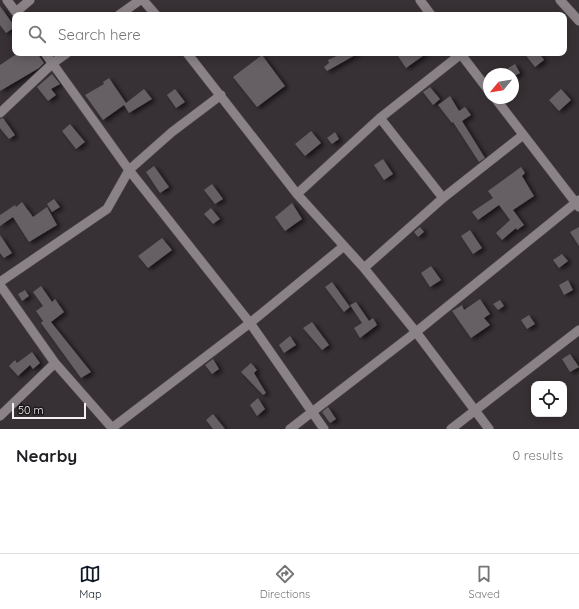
<!DOCTYPE html>
<html lang="en">
<head>
<meta charset="utf-8">
<style>
  :root { --surface:#fff; --page:#f2f2f2; --text:#202124; --muted:#757577; --line:#e0e0e0; --accent:#111827 }
  body { margin:0; font-family:Quicksand,sans-serif; background:var(--page); color:var(--text) }
  .controls { position:absolute; right:12px; bottom:12px; display:grid; overflow:hidden; border-radius:8px; box-shadow:0 2px 10px #0003 }
  .controls button { width:36px; height:36px; display:grid; place-items:center; padding:0; border:0; border-bottom:1px solid var(--line); background:var(--surface); color:var(--text); font:20px sans-serif }
  .compass { position:absolute; left:483px; top:68px; width:36px; height:36px; border-radius:50%; background:var(--surface); box-shadow:0 2px 10px #0003; rotate:240deg }
  .scale { position:absolute; left:12px; bottom:10px; width:74px; box-sizing:border-box; padding-left:4px; border:2px solid #f4f0f2; border-top:0; font-size:11px; line-height:14px; white-space:nowrap; color:#f4f0f2; -webkit-text-stroke:3px #1c191b; paint-order:stroke }
  .list { margin:0; padding:0; list-style:none }
  h2 { display:flex; justify-content:space-between; align-items:center; height:52px; margin:0; padding:0 16px; font-size:17px }
  h2 small { font-size:13px; font-weight:400; color:var(--muted) }
  .icon { flex:none; width:22px; height:22px; fill:none; stroke:currentColor; stroke-width:2; stroke-linecap:round; stroke-linejoin:round }
  .map { position:relative; flex:none; width:579px; height:429px; overflow:hidden }
  .search { position:absolute; background:var(--surface); box-shadow:0 2px 10px #0003; left:12px; right:12px; top:12px; height:44px; display:flex; align-items:center; gap:10px; box-sizing:border-box; padding:0 14px; border-radius:8px; color:var(--muted); font-size:15px }
  .sheet { height:124px; background:var(--surface) }
  nav { display:flex; justify-content:space-around; align-items:center; box-sizing:border-box; height:56px; border-top:1px solid var(--line); background:var(--surface); font-size:11px; color:var(--muted) }
  nav a { display:grid; justify-items:center; gap:2px }
  nav .on { color:var(--accent) }
  .map>svg:first-child { display:block }
  .building { fill:#665f63; filter:url(#shadow) }
  .lines { fill:none; stroke-linecap:round; stroke-linejoin:round }
  .street-casing { stroke:#514c4f; stroke-width:10 }
  .street { stroke:#8a8287; stroke-width:9 }
</style>
</head>
<body>
<div class="map">
<svg width="579" height="429" viewBox="0 0 579 429">
  <defs>
    <filter id="shadow"><feDropShadow dx="3.5" dy="2" stdDeviation="2" flood-color="#0009"/></filter>
  </defs>
  <rect width="100%" height="100%" fill="#373034"/>
  <path class="building" d="M0 6 15 27 6 33 0 25Z
    M18 53H37L44 63 39 68 0 91V65Z
    M343 53H359L327 71 324 67 329 63 328 60Z
    M396 53H427L406 68Z
    M524 53H539L544 60 535 67Z
    M262 55 285 86 257 107 233 77Z
    M515 64 520 73 513 77 508 68Z
    M52 74 60 84 51 89 56 95 48 101 37 87Z
    M109 78 126 103 144 89 152 99 129 113 124 105 103 120 85 95 104 84 103 82Z
    M430 87 440 99 433 105 423 92Z
    M175 89 185 102 176 108 167 95Z
    M561 89 571 100 559 111 549 100Z
    M450 96 459 111 465 107 471 115 462 121 485 158 479 162 453 122 452 123 438 105Z
    M3 118 15 135 9 139 0 128V119Z
    M70 124 85 142 76 149 62 131Z
    M311 131 321 143 305 156 295 144Z
    M335 132 339 139 332 144 327 138Z
    M383 159 393 174 384 180 374 165Z
    M154 166 169 187 160 193 146 172Z
    M521 167 525 173 522 176 534 196 513 210 524 225 517 230 516 228 502 240 496 233 510 220 499 205 478 220 472 212 493 198 488 191Z
    M212 184 223 199 215 204 204 190Z
    M54 199 60 207 52 212 47 204Z
    M22 202 33 217 47 207 57 225 29 242 13 217 0 226V215L15 205 16 207Z
    M292 203 302 219 285 231 275 217Z
    M211 208 220 219 213 224 204 214Z
    M420 227 424 232 418 237 414 232Z
    M579 227V246L570 232Z
    M470 230 482 248 473 254 461 236Z
    M0 235 12 253 4 258 0 253Z
    M162 238 172 250 148 268 138 256Z
    M562 254 568 261 559 268 553 260Z
    M431 266 441 280 430 287 421 273Z
    M568 280 573 290 564 295 559 285Z
    M332 282 350 307 344 312 325 287Z
    M41 286 52 302 55 299 64 312 51 322 91 372 81 378 41 323 43 321 36 311 43 306 33 292Z
    M25 290 29 296 22 301 18 294Z
    M480 299 490 314 484 318 490 325 471 338 452 311 462 305 464 310Z
    M500 300 504 306 498 310 493 304Z
    M356 302 369 321 373 318 377 325 360 338 354 328 362 323 350 305Z
    M529 315 535 324 527 329 521 320Z
    M312 322 329 345 322 350 303 328Z
    M290 336 296 345 284 353 279 345Z
    M32 352 40 363 33 369 30 365 18 376 9 366 15 360 17 363Z
    M570 354 579 367 570 372 562 359Z
    M213 359 219 369 212 374 205 365Z
    M251 363 257 370 254 373 266 393 263 395 241 372Z
    M258 398 265 409 257 416 250 405Z
    M328 407 336 419 330 423 322 412Z
    M213 414 225 429H213L206 420Z"/>
  <g class="lines">
    <g class="street-casing">
      <path id="street" d="M7 0 18 15
        M143 0 156 15
        M420 0 431 15
        M560 0 579 21
        M16 12 30 0
        M119 15 140 0
        M45 53 129 170 250 323 324 429
        M187 53 297 194 364 268 416 332 489 429
        M460 53 489 91
        M495 98 579 207
        M0 113 53 63 67 53
        M297 194 380 118 461 54
        M443 198 523 135
        M364 268 443 198 380 118
        M0 282 107 209 129 170 172 132 221 95
        M0 285 55 363 113 429
        M0 416 55 363
        M112 428 250 323 344 246
        M290 429 416 332 579 200
        M451 429 579 330"/>
    </g>
    <use href="#street" class="street"/>
  </g>
</svg>
<div class="controls">
<button><svg class="icon" aria-label="locate" viewBox="0 0 24 24"><circle cx="12" cy="12" r="6"/><path d="M12 2v4M12 18v4M2 12h4M18 12h4"/></svg></button>
</div>
<svg class="compass" viewBox="-18 -18 36 36"><path d="M0-13l5 13h-10z" fill="#e53935"/><path d="M0 13l5-13h-10z" fill="#757577"/></svg>
<div class="scale">50 m</div>
<div class="search"><svg class="icon" aria-label="search" viewBox="0 0 24 24"><circle cx="10" cy="10" r="6"/><path d="M15 15l6 6"/></svg>Search here</div>
</div>
<section class="sheet">
<h2>Nearby<small>0 results</small></h2>
<ul class="list">
</ul>
</section>
<nav>
<a class="on"><svg class="icon" aria-label="map" viewBox="0 0 24 24"><path d="M3 6l6-2 6 2 6-2v14l-6 2-6-2-6 2zM9 4v14M15 6v14"/></svg>Map</a>
<a><svg class="icon" aria-label="directions" viewBox="0 0 24 24"><path d="M12 3l9 9-9 9-9-9zM9 14v-3h6M13 9l2 2-2 2"/></svg>Directions</a>
<a><svg class="icon" aria-label="saved" viewBox="0 0 24 24"><path d="M7 4h10v16l-5-4-5 4z"/></svg>Saved</a>
</nav>
</body>
</html>
